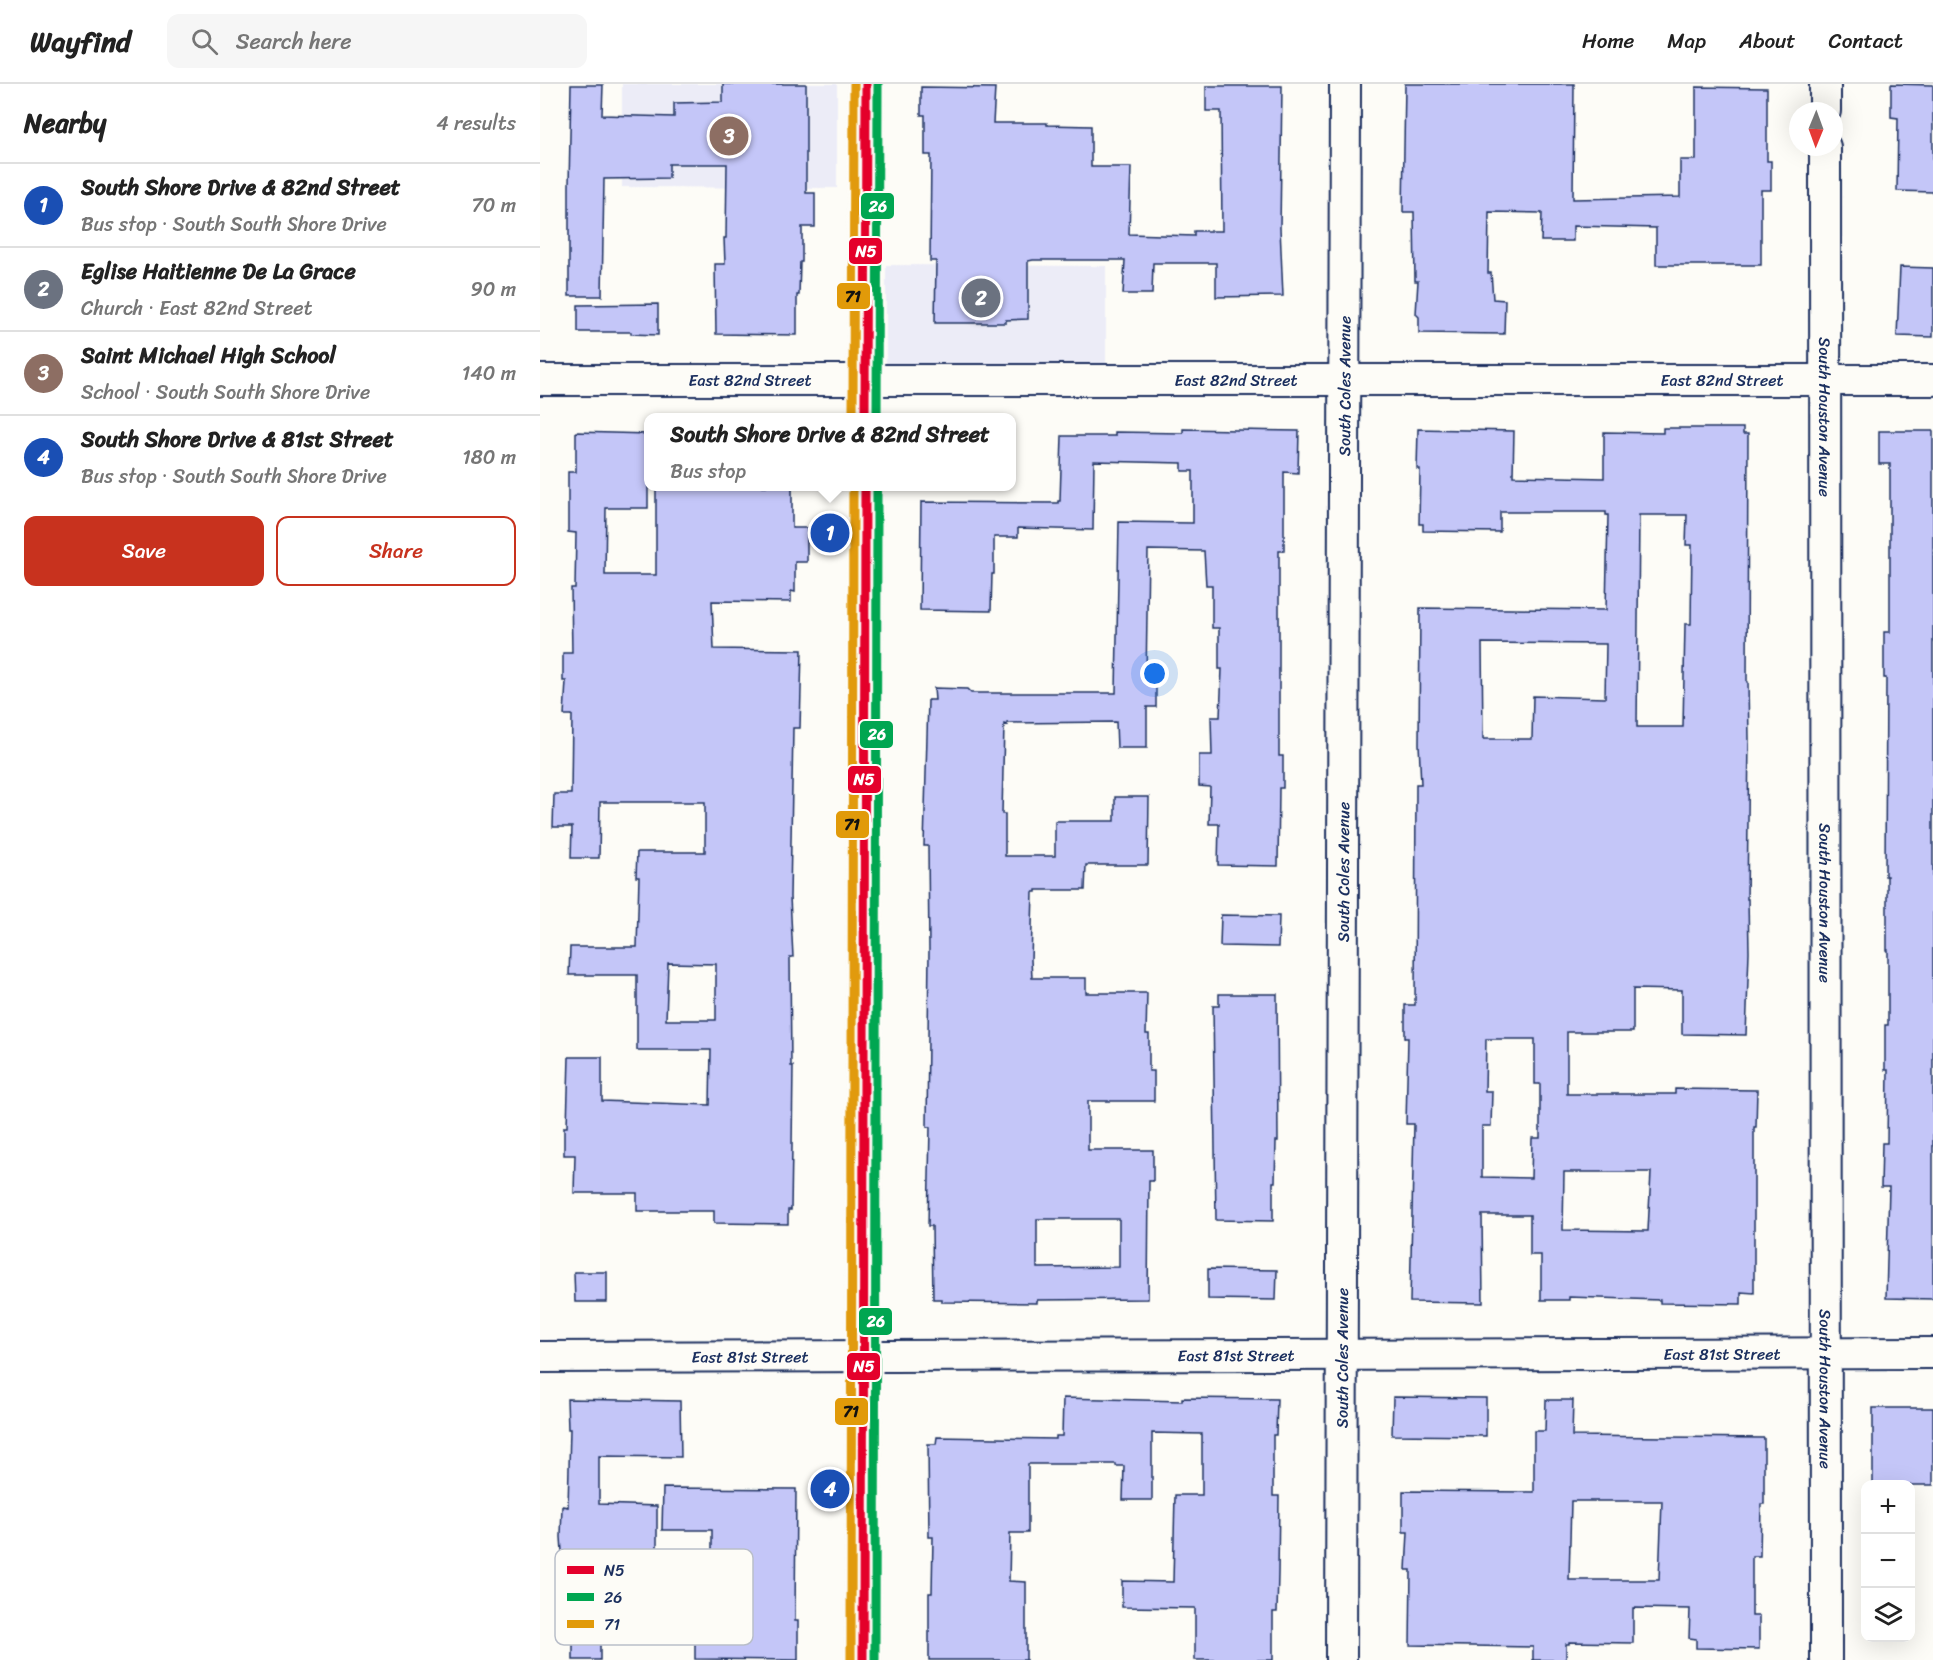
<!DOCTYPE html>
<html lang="en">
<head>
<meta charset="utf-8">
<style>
  :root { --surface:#fff; --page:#f6f6f6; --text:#222; --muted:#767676; --line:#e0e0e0; --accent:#c8321e }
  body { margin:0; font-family:Sriracha,sans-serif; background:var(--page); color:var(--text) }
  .controls { position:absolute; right:18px; bottom:18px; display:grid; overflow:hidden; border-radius:12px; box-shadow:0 6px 24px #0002 }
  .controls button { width:54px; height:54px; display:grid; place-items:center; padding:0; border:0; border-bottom:2px solid var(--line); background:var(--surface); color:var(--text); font:30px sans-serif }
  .compass { position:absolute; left:1249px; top:18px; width:54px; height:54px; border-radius:50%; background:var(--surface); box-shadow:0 6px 24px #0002; rotate:181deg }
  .you { position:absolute; left:615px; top:590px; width:21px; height:21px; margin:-15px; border:4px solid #fff; border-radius:50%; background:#1a73e8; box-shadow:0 0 0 9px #1a73e833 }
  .badge { display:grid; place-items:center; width:39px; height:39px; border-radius:50%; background:var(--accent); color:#fff; font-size:20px; font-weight:700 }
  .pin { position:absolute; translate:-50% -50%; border:3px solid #fff; box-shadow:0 2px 6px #0006 }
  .popup { position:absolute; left:104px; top:329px; width:372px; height:78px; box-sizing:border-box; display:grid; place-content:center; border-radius:12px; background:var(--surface); filter:drop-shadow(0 2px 4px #0005); font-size:20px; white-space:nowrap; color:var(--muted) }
  .popup b { font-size:22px; color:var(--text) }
  .popup::after { content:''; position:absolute; left:50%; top:100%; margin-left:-12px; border:12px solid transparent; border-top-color:var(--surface) }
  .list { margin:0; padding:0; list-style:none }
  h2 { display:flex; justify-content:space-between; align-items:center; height:78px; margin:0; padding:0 24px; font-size:26px }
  h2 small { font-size:20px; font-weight:400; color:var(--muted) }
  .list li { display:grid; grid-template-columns:39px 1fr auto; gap:18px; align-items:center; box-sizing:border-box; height:84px; padding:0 24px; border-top:2px solid var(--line) }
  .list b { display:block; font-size:22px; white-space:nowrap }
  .list p { margin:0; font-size:20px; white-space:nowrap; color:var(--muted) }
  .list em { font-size:20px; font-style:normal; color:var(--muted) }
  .actions { display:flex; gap:12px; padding:18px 24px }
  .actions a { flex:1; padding:14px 0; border:2px solid var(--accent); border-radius:12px; text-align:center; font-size:21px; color:var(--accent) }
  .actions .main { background:var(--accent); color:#fff }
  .icon { flex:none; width:33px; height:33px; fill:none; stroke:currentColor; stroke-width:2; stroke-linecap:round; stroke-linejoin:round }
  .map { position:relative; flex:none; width:1393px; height:1576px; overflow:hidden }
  header { display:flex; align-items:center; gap:36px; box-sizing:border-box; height:84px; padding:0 30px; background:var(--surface); border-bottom:2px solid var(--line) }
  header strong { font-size:28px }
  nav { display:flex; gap:33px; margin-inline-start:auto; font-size:21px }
  .search { width:420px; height:54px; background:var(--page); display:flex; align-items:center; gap:15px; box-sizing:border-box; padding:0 21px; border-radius:12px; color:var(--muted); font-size:22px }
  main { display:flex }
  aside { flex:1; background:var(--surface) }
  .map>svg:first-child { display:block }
  .built { fill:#ececf7 }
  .building { fill:#c4c6f8; stroke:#1b2f5e; stroke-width:1.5; fill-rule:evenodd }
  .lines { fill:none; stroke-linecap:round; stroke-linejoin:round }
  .minor-casing { stroke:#1b2f5e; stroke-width:34 }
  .minor { stroke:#fdfcf7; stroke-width:30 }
  .bus-1-casing { stroke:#fdfcf7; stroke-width:14 }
  .bus-2-casing { stroke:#fdfcf7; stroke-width:14 }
  .bus-3-casing { stroke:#fdfcf7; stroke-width:14 }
  .bus-1 { stroke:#e4002b; stroke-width:9 }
  .bus-2 { stroke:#00a651; stroke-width:9 }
  .bus-3 { stroke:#e19a09; stroke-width:9 }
  .labels { text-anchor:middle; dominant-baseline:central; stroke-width:4.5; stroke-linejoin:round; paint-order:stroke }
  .street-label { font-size:16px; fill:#1b2f5e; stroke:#fdfcf7 }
  .key { fill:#fdfcf7; stroke:#b9bec9; stroke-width:1.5 }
  .key-label { font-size:16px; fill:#1b2f5e }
  .line-badge { stroke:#fdfcf7; stroke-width:2 }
  .badge-label { font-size:16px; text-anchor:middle; font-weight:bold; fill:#fff }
  .pale-badge-label { font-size:16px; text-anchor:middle; font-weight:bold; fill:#111 }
</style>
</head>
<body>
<header>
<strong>Wayfind</strong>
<div class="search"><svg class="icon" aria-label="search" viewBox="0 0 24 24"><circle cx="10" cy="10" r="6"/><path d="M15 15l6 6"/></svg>Search here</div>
<nav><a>Home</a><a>Map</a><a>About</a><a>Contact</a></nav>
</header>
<main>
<aside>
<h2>Nearby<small>4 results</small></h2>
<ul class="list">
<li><span class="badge" style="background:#1a4fb4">1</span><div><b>South Shore Drive &amp; 82nd Street</b><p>Bus stop · South South Shore Drive</p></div><em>70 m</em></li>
<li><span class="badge" style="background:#6b7280">2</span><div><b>Eglise Haitienne De La Grace</b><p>Church · East 82nd Street</p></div><em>90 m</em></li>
<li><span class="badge" style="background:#8d6e63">3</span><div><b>Saint Michael High School</b><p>School · South South Shore Drive</p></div><em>140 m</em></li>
<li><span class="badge" style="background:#1a4fb4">4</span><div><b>South Shore Drive &amp; 81st Street</b><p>Bus stop · South South Shore Drive</p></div><em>180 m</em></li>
</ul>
<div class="actions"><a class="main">Save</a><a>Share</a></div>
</aside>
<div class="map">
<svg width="1393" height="1576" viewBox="0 0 1393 1576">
  <rect width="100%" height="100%" fill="#fdfcf7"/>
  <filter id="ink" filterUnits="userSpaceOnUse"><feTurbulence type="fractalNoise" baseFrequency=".0167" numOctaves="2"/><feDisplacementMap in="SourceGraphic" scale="12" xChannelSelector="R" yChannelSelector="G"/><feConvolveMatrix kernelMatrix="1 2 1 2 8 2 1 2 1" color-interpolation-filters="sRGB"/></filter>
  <g filter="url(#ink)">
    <path class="built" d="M82 0H297V104L82 103Z
      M346 181 566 182V283L346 281Z"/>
    <path class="building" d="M183 0H266V109H275V143H262V178H260L259 211H257V251L176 250 175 180H185L184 154H186L187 80H129V94L64 95 62 212H29V102L31 1H63L62 31 134 33V19L183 18Z
      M865 0H1034L1033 115 1140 113V76H1156V3L1227 4V77H1231V106H1221V181H1116V144L1033 142V157H1001L1002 129 949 128 948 189H951L953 215 965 216 964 250 879 249V233L876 230 878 197H875L874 128H863Z
      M1351 0 1393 1V108L1357 107 1358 34 1351 33Z
      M666 2H742L740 144 743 212 676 213V179H613L612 210H583L585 176H493L488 177V235L466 236V239H395L396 177H390L391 71H385V31H381V3L455 4 453 39H507V41L551 42V83H591L589 150 654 152V147H682L681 27H666Z
      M1360 183 1393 184V253L1357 252Z
      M118 220V251L91 250V248H38V221Z
      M1123 344H1203V350H1208L1207 598H1208L1209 655 1207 815H1208L1209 868 1206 951 1142 950V906L1093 905V948H1027V1010H1135V1005L1217 1006 1216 1043H1214V1209L1201 1208V1220L1120 1219V1216L1029 1213V1216H1001V1171H990V1131H942L943 1219 870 1218 874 1040H866L868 954H865V921H875L876 700H881L879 660 880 524 1066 526 1068 431H1066V428H960V448L883 447V440H879L880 385H877L878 345 974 347 973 392 1064 394V348L1123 349ZM1099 431H1147L1146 461H1152L1151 540H1145L1143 643H1097ZM942 559 1066 560 1065 614 993 612 992 655H943ZM946 955H995V1000H1000V1054H992L991 1094 942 1093V1042H951L952 1007H945ZM1024 1088H1111L1108 1147 1023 1146Z
      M643 345 759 347 758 389 744 388V467H739V672H743V704H739L738 782 678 781 679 740H669L670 703 659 702V671H672L671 633H680L682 585H679V544H672V501H666L664 467 608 466 606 595H616V623H607V664H577L576 638 467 639V641L464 640 462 730H465V772H515V737H575V713H609L608 781H546L545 806H496V808H493L491 876 492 894H546V909H607L606 950H609V987H614V1017H548V1066H613V1097H609L608 1215 497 1216V1219L402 1218V1215H393L392 1142H388L390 1043H387L389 867 388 762H384L388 616H395L394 604 427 605 431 609H576L579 438 653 439V387H642V379L554 377 553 446 478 444V453H454V490H452L451 527 380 526 381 418 518 419V417H520L522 352H575V348L643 349ZM497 1135H579V1183L497 1184Z
      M1339 347H1393V1215L1346 1214 1349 1103H1341L1342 1059H1347L1348 986H1345V941H1348V866H1347V792H1345L1346 594H1344V548H1350V380H1339Z
      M36 348 108 350V424H66L65 491H116V402H252V444H267V478H255V508L251 507V518L172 517 174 565 262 566 260 644H253L250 813 253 873H250L251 982H253L252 1062 251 1126H248V1140L174 1139V1127H97V1109H34L35 1071H24V1043H27L29 973H62V1017L170 1021 171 966H97V891H29L30 863H97L99 793H96L97 768H165V718H60L59 774H31L32 743H13L14 710H31L32 631H24L26 597H23V569H32L31 504H35L36 449 28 448V388H36ZM128 879 176 880V936H126Z
      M681 831 739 832 738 863 680 862Z
      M679 910H737L738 1057H736L735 1098H733V1137L676 1136 673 922H679Z
      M668 1185 737 1186 736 1216 668 1215Z
      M34 1188H67V1218H35Z
      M853 1313 946 1314V1352L852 1351Z
      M523 1314 642 1317V1314L737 1315 736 1351H733V1412H739L738 1490 737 1528H733V1576H655V1524L582 1523V1497L633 1498 635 1411H662V1350L612 1349V1416H583L584 1382H576V1380H488V1449H470L469 1497 486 1498V1576H389V1509H392L393 1453H389L388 1360H396L397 1353 516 1355V1352H522Z
      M27 1315 140 1317 141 1373 59 1372V1420L117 1422V1494L172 1495V1446H122L123 1404 256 1405 255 1537H258V1576L155 1575V1526L60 1524V1576H33V1525H26L21 1453 22 1422 28 1423 30 1345H28Z
      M1006 1316H1033L1032 1352 1224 1354V1420H1221L1220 1472H1212V1532H1219V1565L1156 1564V1555L1149 1554 1150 1525 1093 1524V1559L1029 1558V1560H1026V1576H993V1563L870 1561 871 1486H866L868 1448H863V1407L994 1408V1347H1005ZM1031 1417H1122L1119 1496H1029Z
      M1333 1324H1393V1401H1333Z"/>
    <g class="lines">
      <g class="minor-casing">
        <g id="minor">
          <path d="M1285 0V27"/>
          <path id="s1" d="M1285 63 1286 1576"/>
          <path id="s2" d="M0 296H1393"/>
          <path d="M325 334 326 0"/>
          <path id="s3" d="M0 1273 1393 1269"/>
          <path d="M323 1576 325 402"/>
          <path id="s4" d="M801 1576 805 0"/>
        </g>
      </g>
      <use href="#minor" class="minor"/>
      <g class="bus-1-casing">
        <path id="bus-1" d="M325 334 326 0
          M323 1576 325 402"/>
      </g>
      <g class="bus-2-casing">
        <path id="bus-2" d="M337 334 338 0
          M335 1576 337 402"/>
      </g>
      <g class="bus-3-casing">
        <path id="bus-3" d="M313 334 314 0
          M311 1576 313 402"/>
      </g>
      <use href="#bus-1" class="bus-1"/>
      <use href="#bus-2" class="bus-2"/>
      <use href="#bus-3" class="bus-3"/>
    </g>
  </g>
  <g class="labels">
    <g class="street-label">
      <text stroke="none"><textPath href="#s2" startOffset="210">East 82nd Street</textPath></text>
      <text stroke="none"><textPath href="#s2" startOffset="696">East 82nd Street</textPath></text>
      <text stroke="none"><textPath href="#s2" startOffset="1182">East 82nd Street</textPath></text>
      <text stroke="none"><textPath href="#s4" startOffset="1274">South Coles Avenue</textPath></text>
      <text stroke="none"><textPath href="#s1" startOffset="270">South Houston Avenue</textPath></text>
      <text stroke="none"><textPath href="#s4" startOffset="788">South Coles Avenue</textPath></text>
      <text stroke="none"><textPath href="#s1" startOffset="756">South Houston Avenue</textPath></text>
      <text stroke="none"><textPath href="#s3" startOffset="1182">East 81st Street</textPath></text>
      <text stroke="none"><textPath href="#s3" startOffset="696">East 81st Street</textPath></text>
      <text stroke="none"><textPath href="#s3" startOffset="210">East 81st Street</textPath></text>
      <text stroke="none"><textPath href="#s4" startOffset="302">South Coles Avenue</textPath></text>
      <text stroke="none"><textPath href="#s1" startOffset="1242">South Houston Avenue</textPath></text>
    </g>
  </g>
  <rect x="15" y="1465" width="198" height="96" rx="9" class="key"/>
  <rect x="27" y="1482" width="27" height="8" fill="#e4002b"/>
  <rect x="27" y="1509" width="27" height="8" fill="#00a651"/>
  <rect x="27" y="1536" width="27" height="8" fill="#e19a09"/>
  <g class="key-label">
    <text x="64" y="1492">N5</text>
    <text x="64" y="1519">26</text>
    <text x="64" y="1546">71</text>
  </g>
  <g class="line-badge">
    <rect x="320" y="108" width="35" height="28" rx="6" fill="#00a651"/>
    <rect x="308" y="153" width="35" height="28" rx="6" fill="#e4002b"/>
    <rect x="296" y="198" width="35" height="28" rx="6" fill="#e19a09"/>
    <rect x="319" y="636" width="35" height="29" rx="6" fill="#00a651"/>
    <rect x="307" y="681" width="35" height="29" rx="6" fill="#e4002b"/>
    <rect x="295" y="726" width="35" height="29" rx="6" fill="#e19a09"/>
    <rect x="318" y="1223" width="35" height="29" rx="6" fill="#00a651"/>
    <rect x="306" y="1268" width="35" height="29" rx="6" fill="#e4002b"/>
    <rect x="294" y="1313" width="35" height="29" rx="6" fill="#e19a09"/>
  </g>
  <g class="badge-label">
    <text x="338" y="128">26</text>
    <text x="326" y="173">N5</text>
    <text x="337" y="656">26</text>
    <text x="324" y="701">N5</text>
    <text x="336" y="1243">26</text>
    <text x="324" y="1288">N5</text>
  </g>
  <g class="pale-badge-label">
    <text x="313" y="218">71</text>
    <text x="312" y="746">71</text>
    <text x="311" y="1333">71</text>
  </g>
</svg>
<div class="controls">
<button>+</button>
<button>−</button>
<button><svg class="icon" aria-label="layers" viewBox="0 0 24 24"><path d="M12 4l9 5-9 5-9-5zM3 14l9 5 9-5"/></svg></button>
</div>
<svg class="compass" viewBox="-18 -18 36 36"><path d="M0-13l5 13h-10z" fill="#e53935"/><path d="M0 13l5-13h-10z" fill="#767676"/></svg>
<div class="you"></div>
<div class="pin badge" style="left:290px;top:449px;background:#1a4fb4">1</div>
<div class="popup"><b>South Shore Drive &amp; 82nd Street</b>Bus stop</div>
<div class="pin badge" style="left:441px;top:214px;background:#6b7280">2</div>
<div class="pin badge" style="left:189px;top:52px;background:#8d6e63">3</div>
<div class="pin badge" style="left:290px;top:1405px;background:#1a4fb4">4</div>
</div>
</main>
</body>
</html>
